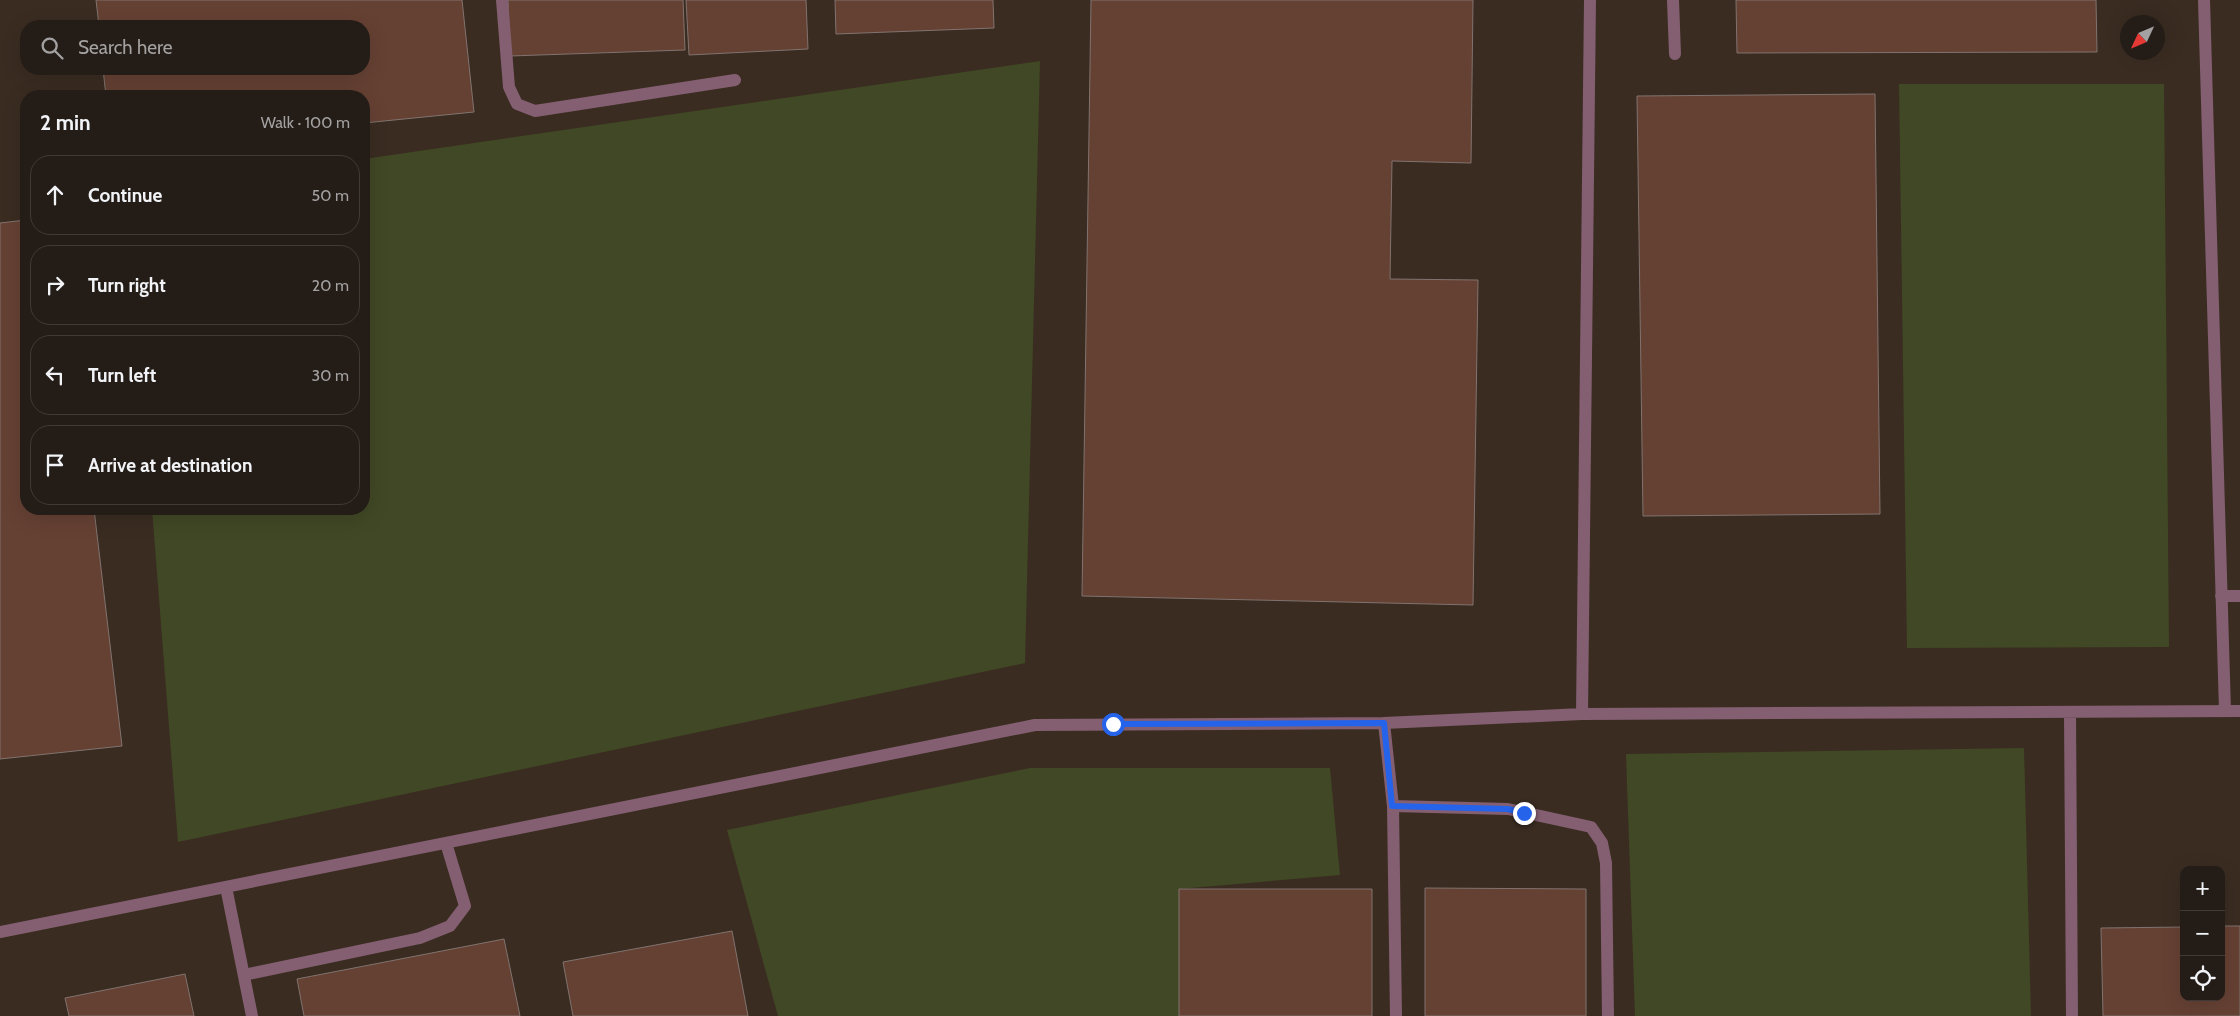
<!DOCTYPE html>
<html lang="en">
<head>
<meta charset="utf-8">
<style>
  :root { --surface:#231c17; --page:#2b2520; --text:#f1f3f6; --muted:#a3a1a1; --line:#403a36 }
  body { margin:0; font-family:Cabin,sans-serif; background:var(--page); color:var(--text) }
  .controls { position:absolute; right:15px; bottom:15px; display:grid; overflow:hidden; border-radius:10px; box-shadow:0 5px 20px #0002 }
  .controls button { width:45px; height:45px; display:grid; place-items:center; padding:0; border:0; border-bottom:1px solid var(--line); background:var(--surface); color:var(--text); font:25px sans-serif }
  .compass { position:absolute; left:2120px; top:15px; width:45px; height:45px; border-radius:50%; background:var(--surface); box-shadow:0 5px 20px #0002; rotate:226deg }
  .stop { position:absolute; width:15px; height:15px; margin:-11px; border:4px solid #2563eb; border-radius:50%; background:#fff }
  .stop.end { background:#2563eb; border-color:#fff; box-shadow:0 1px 5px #0008 }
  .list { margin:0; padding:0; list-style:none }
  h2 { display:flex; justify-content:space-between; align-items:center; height:65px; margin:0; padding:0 20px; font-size:21px }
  h2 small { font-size:16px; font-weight:400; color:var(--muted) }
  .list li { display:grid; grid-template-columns:32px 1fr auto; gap:15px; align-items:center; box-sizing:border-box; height:80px; margin:0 10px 10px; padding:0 10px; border:1px solid var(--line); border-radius:20px }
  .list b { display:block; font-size:19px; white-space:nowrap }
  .list em { font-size:16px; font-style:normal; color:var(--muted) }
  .icon { flex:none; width:28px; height:28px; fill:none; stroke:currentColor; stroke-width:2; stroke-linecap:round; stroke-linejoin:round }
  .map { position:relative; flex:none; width:2240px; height:1016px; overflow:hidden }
  .search { position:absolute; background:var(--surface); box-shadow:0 5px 20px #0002; left:20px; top:20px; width:350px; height:55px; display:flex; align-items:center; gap:12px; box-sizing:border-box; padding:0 18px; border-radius:20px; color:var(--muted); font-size:19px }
  .panel { position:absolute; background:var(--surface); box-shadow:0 5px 20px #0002; left:20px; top:90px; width:350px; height:425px; border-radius:20px }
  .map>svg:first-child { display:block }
  .built { fill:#3a2c21; fill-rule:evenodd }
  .green { fill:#414825 }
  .building { fill:#654133; stroke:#81736f }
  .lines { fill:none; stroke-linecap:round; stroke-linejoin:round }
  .minor { stroke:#835f71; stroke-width:12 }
  .route { stroke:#2563eb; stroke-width:6 }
</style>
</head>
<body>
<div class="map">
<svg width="2240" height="1016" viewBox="0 0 2240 1016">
  <rect width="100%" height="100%" fill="#2f261f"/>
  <path class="built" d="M0 0H2240V1016H0ZM2128 22H2158V52H2128ZM26 26H364V69H26ZM26 96H364V509H26ZM2184 870H2221V997H2184Z"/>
  <path class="green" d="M1040 61 1025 663 178 842 152 509H364V159Z
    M1899 84H2164L2169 647 1907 648Z
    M2024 748 2031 1016H1635L1626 754Z
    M1030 768H1330L1340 875 1179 889 1185 1016H778L727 830Z"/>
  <path class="building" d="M96 0H462L474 112 364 123V96H106L103 69H364V26H99Z
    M508 0H683L685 50 510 56Z
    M686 0H806L808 49 689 55Z
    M835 0H993L994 28 836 34Z
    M1091 0H1473L1471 163 1392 161 1390 279 1478 280 1473 605 1082 596Z
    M1736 0H2096L2097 52 1737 53Z
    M1875 94 1880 514 1643 516 1637 96Z
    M26 220V509H94L122 746 0 759V223Z
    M1425 888 1586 889V1016H1425Z
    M1179 889H1372V1016H1179Z
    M2221 926H2240V1016H2103L2101 928 2184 927V997H2221Z
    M732 931 748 1016H573L563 962Z
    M504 939 520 1016H304L297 979Z
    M185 974 194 1016H69L65 998Z"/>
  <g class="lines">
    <path class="minor" d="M502 0 509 87 517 104 535 111 735 80
      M1673 0 1675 54
      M2204 0 2225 711
      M2221 596H2240
      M2070 712 2072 1016
      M1582 714 1590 0
      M1384 723 1393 806 1396 1016
      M1393 806 1508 809 1591 827 1602 843 1606 863 1608 1016
      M226 887 252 1016
      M0 932 1035 725 1384 723 1582 714 2240 711
      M244 975 420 938 450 926 465 906 446 843"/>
  </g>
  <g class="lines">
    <path class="route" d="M1113 724 1384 723 1392 806 1508 809 1524 813"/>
  </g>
</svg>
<div class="controls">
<button>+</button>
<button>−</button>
<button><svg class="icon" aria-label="locate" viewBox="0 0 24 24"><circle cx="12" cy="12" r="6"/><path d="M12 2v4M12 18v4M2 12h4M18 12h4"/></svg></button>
</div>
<svg class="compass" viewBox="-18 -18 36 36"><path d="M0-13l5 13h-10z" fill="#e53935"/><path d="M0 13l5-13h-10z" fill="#a3a1a1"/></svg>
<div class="stop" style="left:1113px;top:724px"></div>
<div class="stop end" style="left:1524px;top:813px"></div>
<div class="search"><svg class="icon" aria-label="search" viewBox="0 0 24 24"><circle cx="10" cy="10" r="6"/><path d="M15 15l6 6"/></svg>Search here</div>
<section class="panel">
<h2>2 min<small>Walk · 100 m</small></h2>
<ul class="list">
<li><svg class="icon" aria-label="ahead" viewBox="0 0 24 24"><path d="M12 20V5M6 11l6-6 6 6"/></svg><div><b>Continue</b></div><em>50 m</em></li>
<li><svg class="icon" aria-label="right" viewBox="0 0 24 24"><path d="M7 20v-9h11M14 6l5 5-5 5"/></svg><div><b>Turn right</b></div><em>20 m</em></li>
<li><svg class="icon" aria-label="left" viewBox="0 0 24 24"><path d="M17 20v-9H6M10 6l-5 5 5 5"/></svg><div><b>Turn left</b></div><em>30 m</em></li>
<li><svg class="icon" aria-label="arrive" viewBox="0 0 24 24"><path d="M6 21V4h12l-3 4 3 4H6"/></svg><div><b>Arrive at destination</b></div></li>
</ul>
</section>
</div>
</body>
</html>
